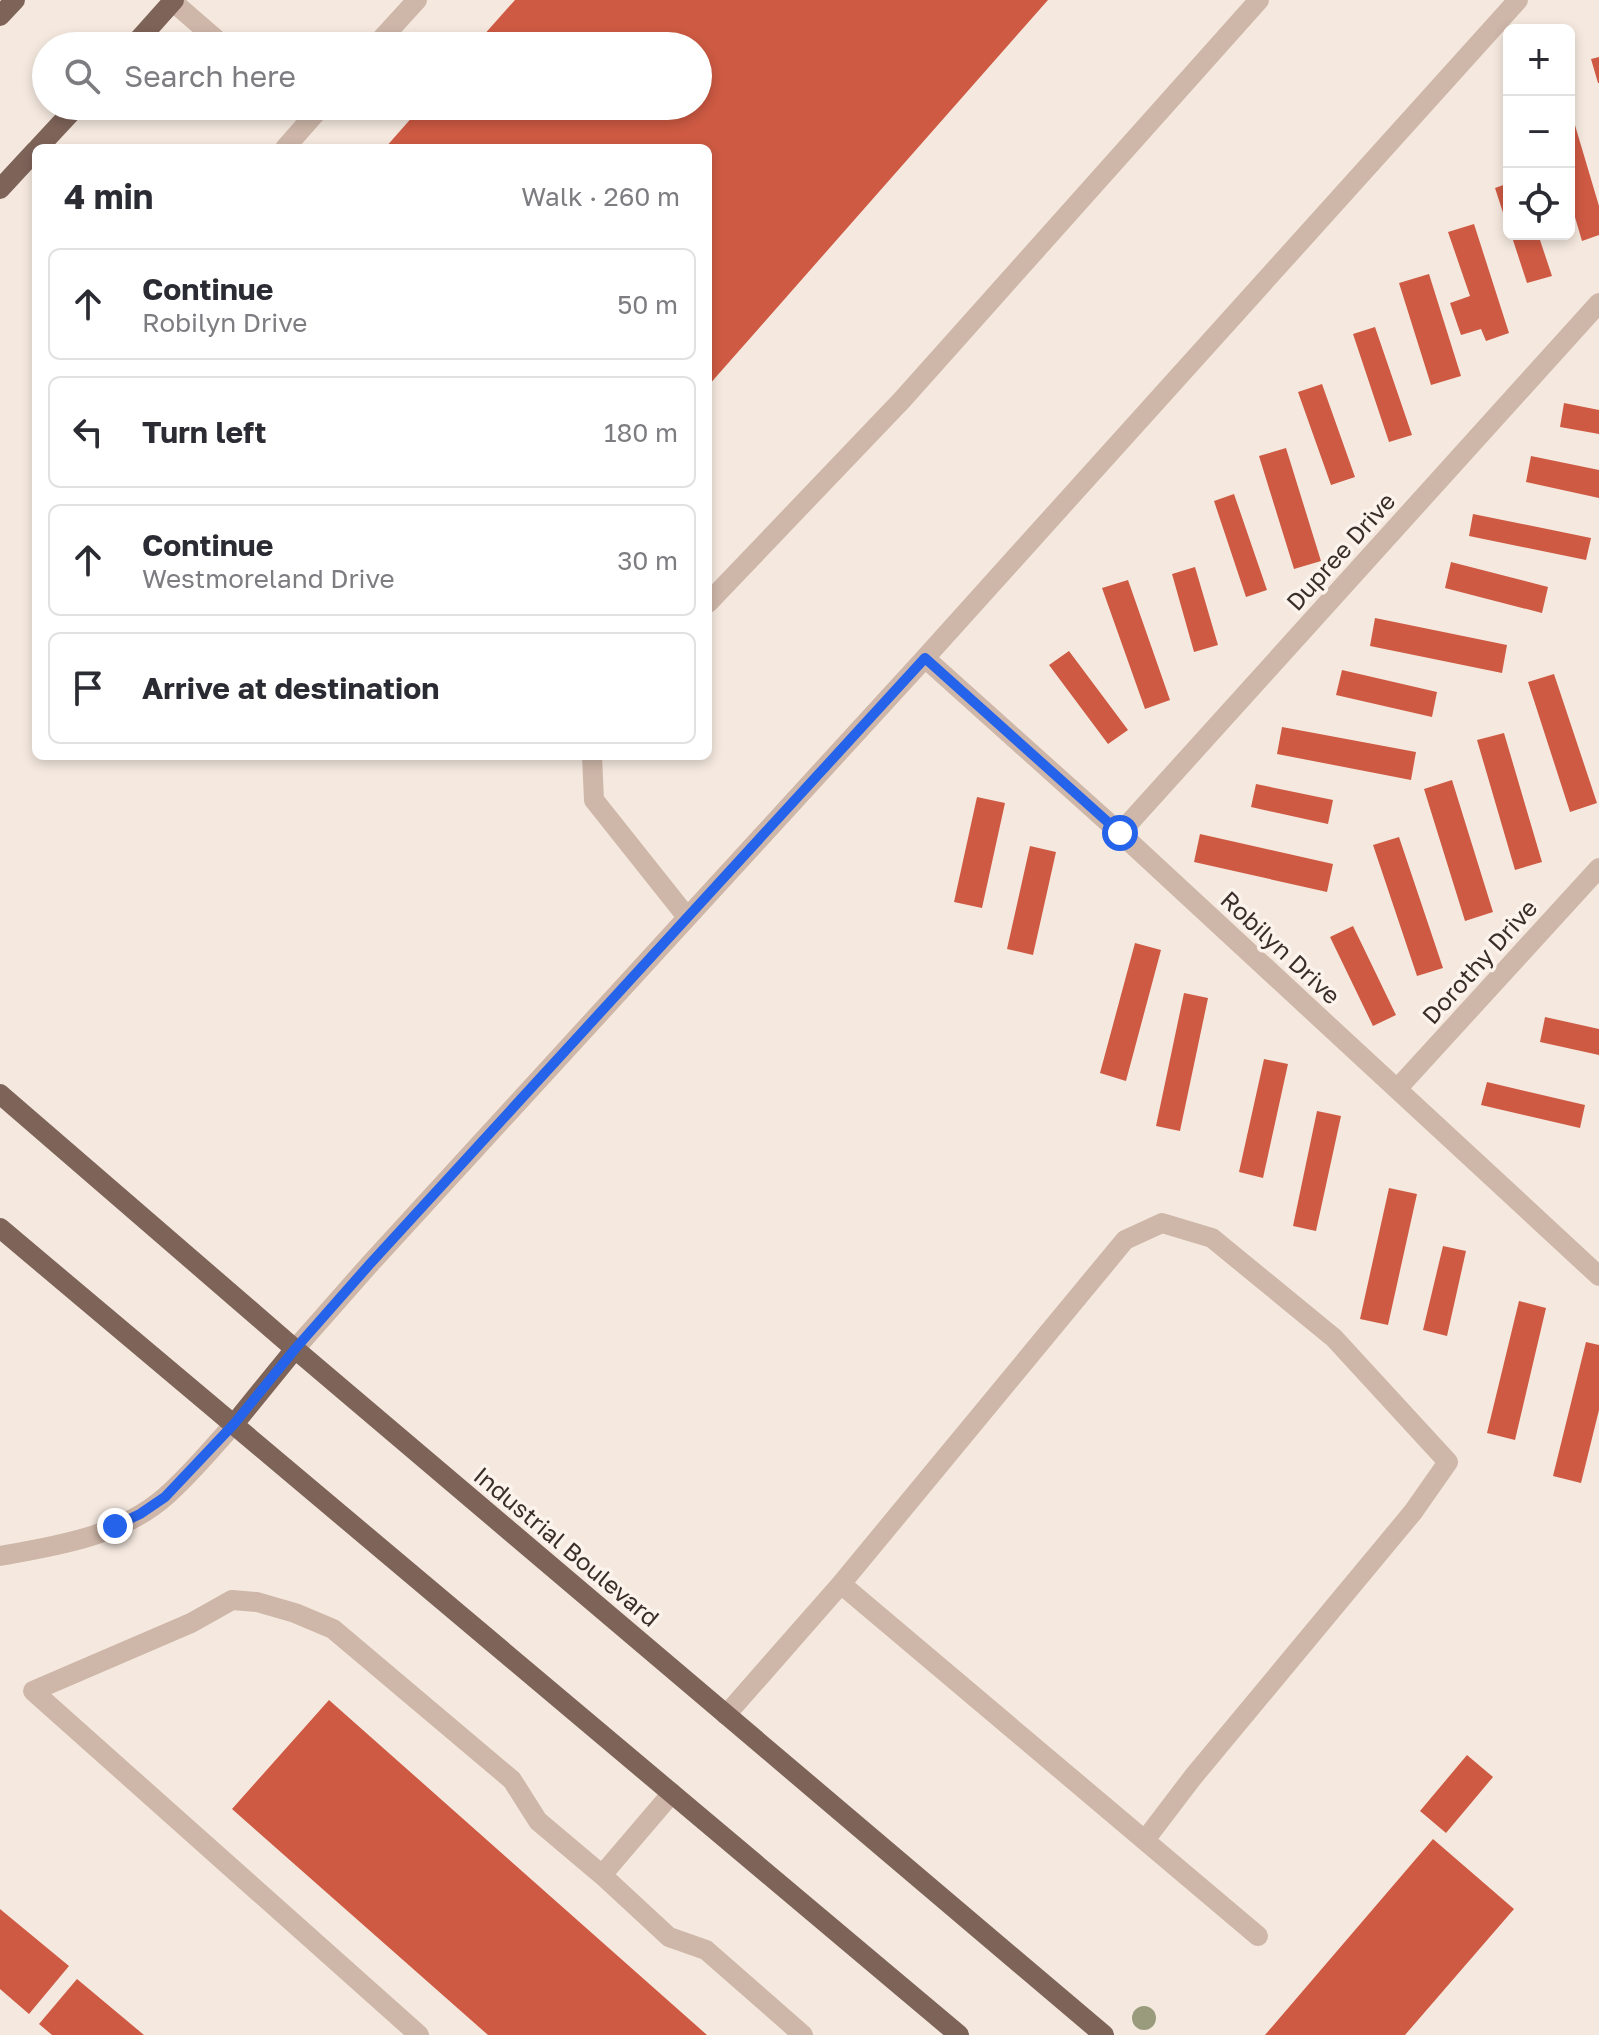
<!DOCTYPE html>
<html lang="en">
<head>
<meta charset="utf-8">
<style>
  :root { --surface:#fff; --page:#f2f2f3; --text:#2b2b33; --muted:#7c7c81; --line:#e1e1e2 }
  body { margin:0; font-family:"Golos Text",sans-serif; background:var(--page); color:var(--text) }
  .controls { position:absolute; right:24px; top:24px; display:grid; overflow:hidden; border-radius:12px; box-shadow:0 4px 12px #0003 }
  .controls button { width:72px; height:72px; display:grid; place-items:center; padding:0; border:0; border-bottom:2px solid var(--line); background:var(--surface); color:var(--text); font:40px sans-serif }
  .stop { position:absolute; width:24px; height:24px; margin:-18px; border:6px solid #2563eb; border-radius:50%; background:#fff }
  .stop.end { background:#2563eb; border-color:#fff; box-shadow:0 2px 8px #0008 }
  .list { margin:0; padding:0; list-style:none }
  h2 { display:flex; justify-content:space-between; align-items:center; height:104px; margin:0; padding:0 32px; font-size:34px }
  h2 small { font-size:26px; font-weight:400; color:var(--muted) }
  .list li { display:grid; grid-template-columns:52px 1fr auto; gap:24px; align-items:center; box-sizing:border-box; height:112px; margin:0 16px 16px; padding:0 16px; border:2px solid var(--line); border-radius:12px }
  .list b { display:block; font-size:30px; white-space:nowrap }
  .list p { margin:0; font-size:26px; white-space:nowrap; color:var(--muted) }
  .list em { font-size:26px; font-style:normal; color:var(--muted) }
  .icon { flex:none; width:44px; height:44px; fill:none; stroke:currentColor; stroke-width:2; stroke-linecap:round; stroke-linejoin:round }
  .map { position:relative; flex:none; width:1599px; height:2035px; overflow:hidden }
  .search { position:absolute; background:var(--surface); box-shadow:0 4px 12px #0003; left:32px; top:32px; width:680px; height:88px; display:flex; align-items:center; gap:20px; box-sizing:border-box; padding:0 28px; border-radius:44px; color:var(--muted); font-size:30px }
  .panel { position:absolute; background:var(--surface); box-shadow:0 4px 12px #0003; left:32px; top:144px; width:680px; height:616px; border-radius:12px }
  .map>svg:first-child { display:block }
  .building { fill:#ce5a43 }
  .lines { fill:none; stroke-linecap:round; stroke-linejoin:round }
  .minor { stroke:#ceb7a9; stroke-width:20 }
  .major { stroke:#7e6359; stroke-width:20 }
  .tree { fill:#999b7c }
  .route { stroke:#2563eb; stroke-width:10 }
  .labels { text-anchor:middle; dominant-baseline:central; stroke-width:7; stroke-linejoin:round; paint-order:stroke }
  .street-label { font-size:24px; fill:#3b2e29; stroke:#fbf3ec }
</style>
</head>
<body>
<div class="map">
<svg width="1599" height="2035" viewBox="0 0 1599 2035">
  <rect width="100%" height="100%" fill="#f5e9df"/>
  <path class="building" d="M515 0H1048L708 386V148H385L422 106H698V46H474Z
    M1599 57V83H1598L1591 59Z
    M1569 105 1599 206V235L1582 241 1569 197Z
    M1509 183V228H1508L1495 188Z
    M1474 224 1509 333 1486 341 1481 329 1461 335 1450 303 1470 296 1448 232Z
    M1511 234H1538L1552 276 1527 283Z
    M1429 274 1461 376 1431 385 1399 283Z
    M1375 327 1412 435 1389 442 1353 334Z
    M1322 384 1355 477 1331 485 1298 392Z
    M1564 403 1599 410V434L1560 427Z
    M1286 448 1321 561 1294 569 1259 456Z
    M1531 456 1599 470V498L1526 482Z
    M1234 494 1267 590 1246 597 1214 501Z
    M1473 514 1591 538 1586 560 1469 536Z
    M1451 562 1548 587 1542 613 1445 588Z
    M1195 567 1218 645 1194 652 1172 574Z
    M1128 580 1170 700 1145 709 1102 588Z
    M1375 618 1507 645 1502 673 1370 646Z
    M1069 651 1128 730 1108 744 1049 665Z
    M1342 670 1437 692 1432 717 1336 695Z
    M1554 674 1597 803 1570 812 1528 682Z
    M1282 727 1416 752 1411 780 1277 754Z
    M1504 733 1542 862 1515 870 1477 740Z
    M1452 780 1493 912 1465 921 1424 789Z
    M1256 784 1333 800 1328 824 1251 807Z
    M977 797 1005 803 982 908 954 902Z
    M1200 834 1333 864 1327 892 1194 862Z
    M1399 837 1443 968 1417 976 1373 845Z
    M1030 846 1056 852 1033 955 1007 949Z
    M1353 926 1396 1015 1373 1026 1330 937Z
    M1135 943 1161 950 1126 1081 1100 1073Z
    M1184 993 1208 998 1180 1131 1156 1126Z
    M1545 1017 1599 1029V1055L1540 1042Z
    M1264 1059 1288 1064 1263 1178 1239 1172Z
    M1487 1082 1585 1105 1580 1128 1481 1105Z
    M1317 1111 1341 1116 1316 1231 1293 1226Z
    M1389 1188 1417 1194 1388 1325 1360 1319Z
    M1443 1246 1466 1251 1447 1336 1423 1330Z
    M1519 1301 1546 1308 1515 1440 1487 1433Z
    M1586 1342 1599 1345V1410L1581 1483 1553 1476Z
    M329 1700 707 2035H488L232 1809Z
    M1467 1755 1493 1777 1446 1833 1420 1811Z
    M1433 1839 1514 1909 1405 2035H1265Z
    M0 1909 69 1966 29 2014 0 1989Z
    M77 1979 144 2035H52L39 2024Z"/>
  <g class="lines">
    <path class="minor" d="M172 1 224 46
      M375 46 417 0
      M294 106 310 119
      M285 148 322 106
      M708 603 902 400 1259 0
      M925 658 1120 833 1599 1276
      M592 756 594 800 687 917
      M1120 833 1599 303
      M1397 1089 1599 868
      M295 1349 369 1265 925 658 1518 0
      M0 1556C57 1546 121 1536 166 1496 191 1474 212 1448 234 1424
      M841 1584 1125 1240 1162 1223 1212 1238 1334 1338 1448 1462 1413 1512 1193 1777 1145 1840
      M726 1715 841 1584 1258 1936
      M602 1875 672 1793
      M419 2035 33 1691 191 1623 232 1600 257 1602 295 1613 333 1629 512 1780 538 1821 602 1875 669 1937 706 1950 803 2035"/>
    <path class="major" d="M0 16 15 0
      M133 46 174 0
      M38 148 77 106
      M0 189 36 150
      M0 1094 295 1349 1104 2035
      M0 1228 959 2035
      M234 1424 295 1349"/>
  </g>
  <circle class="tree" cx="1144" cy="2018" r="12"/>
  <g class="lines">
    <path class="route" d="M115 1526 140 1514 165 1497 234 1424 295 1349 369 1265 925 658 1120 833"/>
  </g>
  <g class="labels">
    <g class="street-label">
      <text transform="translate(1340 551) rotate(-48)">Dupree Drive</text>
      <text transform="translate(1281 947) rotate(43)">Robilyn Drive</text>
      <text transform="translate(1479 961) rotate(-48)">Dorothy Drive</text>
      <text transform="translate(567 1546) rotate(40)">Industrial Boulevard</text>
    </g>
  </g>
</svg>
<div class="controls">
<button>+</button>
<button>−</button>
<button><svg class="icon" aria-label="locate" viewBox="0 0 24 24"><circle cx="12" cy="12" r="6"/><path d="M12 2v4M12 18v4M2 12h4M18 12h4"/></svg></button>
</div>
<div class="stop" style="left:1120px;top:833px"></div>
<div class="stop end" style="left:115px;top:1526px"></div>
<div class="search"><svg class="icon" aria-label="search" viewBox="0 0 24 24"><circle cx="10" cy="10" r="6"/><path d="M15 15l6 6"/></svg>Search here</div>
<section class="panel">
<h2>4 min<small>Walk · 260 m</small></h2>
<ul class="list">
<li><svg class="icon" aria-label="ahead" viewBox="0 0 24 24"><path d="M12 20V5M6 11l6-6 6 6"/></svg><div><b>Continue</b><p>Robilyn Drive</p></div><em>50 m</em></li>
<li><svg class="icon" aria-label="left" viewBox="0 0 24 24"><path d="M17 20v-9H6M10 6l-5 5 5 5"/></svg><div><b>Turn left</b></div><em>180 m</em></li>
<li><svg class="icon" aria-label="ahead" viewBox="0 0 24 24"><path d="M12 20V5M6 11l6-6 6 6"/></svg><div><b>Continue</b><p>Westmoreland Drive</p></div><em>30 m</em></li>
<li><svg class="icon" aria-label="arrive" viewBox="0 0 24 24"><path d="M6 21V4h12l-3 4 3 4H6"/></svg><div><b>Arrive at destination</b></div></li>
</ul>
</section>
</div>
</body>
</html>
